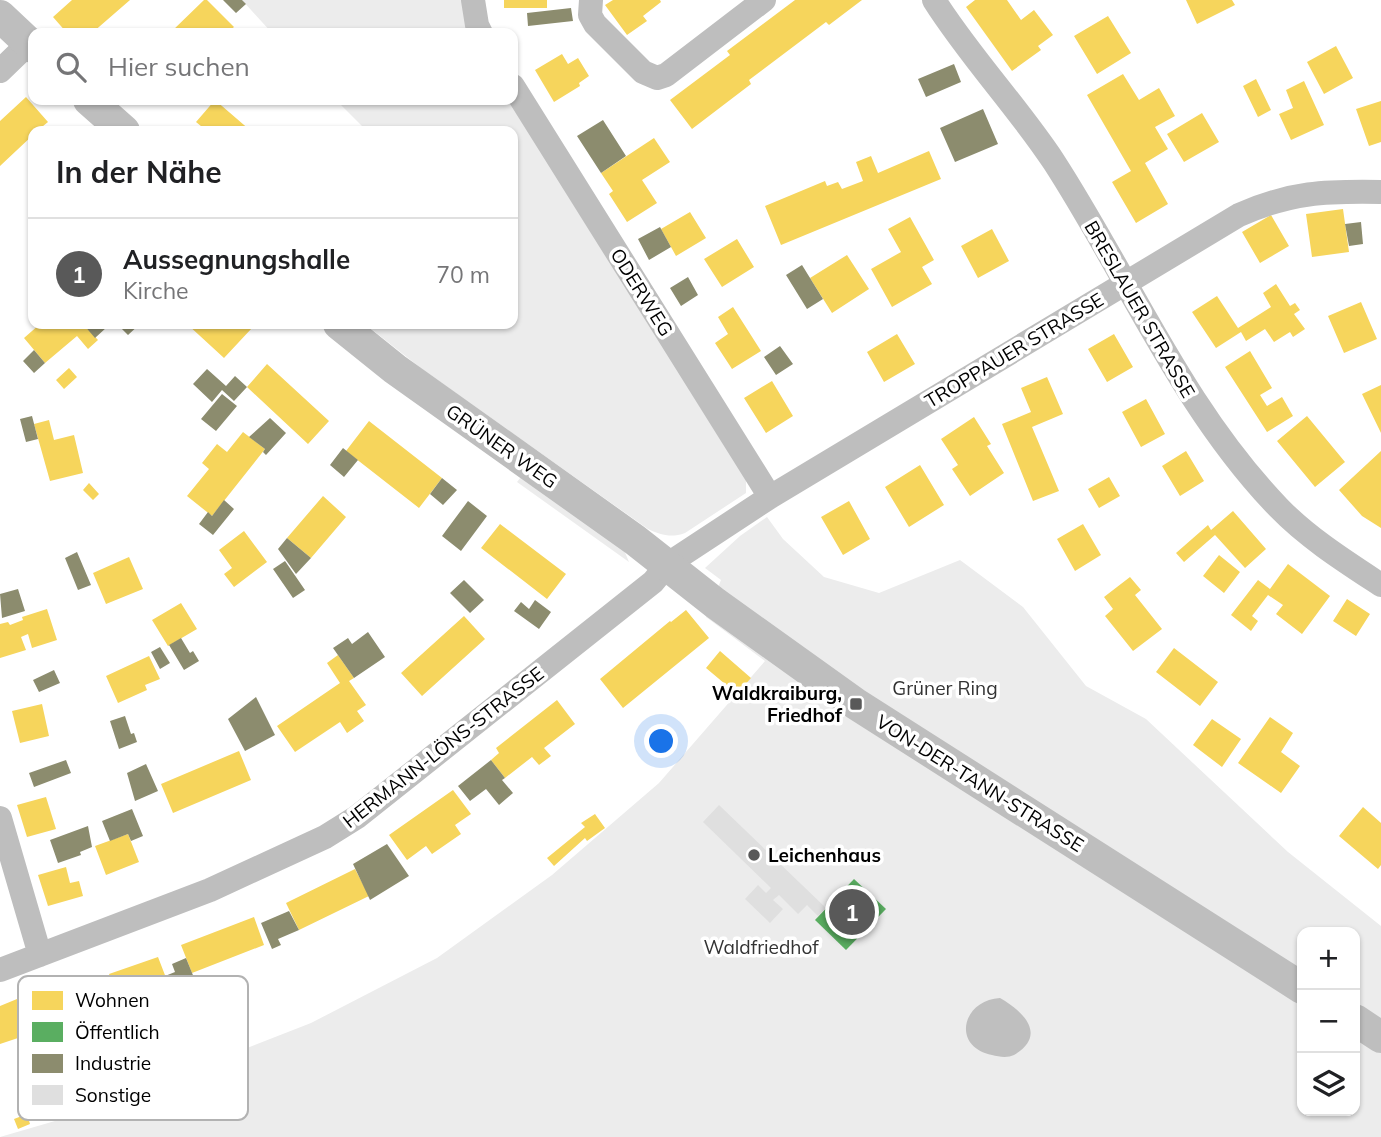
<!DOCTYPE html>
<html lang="de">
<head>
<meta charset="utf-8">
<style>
  :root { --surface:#fff; --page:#f2f2f2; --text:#202124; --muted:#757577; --line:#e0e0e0; --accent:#595959 }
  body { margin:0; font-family:Mulish,sans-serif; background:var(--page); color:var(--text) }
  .controls { position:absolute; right:21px; bottom:21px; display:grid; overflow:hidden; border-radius:14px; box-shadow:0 2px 5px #0004 }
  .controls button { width:63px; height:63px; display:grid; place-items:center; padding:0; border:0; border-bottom:2px solid var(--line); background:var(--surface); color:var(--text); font:35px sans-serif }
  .you { position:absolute; left:662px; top:742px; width:24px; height:24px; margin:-18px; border:5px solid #fff; border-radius:50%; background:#1a73e8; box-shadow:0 0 0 10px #1a73e833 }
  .badge { display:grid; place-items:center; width:46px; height:46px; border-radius:50%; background:var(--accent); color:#fff; font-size:23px; font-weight:700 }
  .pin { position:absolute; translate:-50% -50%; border:4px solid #fff; box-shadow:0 2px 7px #0006 }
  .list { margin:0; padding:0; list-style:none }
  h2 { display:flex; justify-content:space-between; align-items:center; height:91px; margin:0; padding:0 28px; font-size:30px }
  h2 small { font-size:23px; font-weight:400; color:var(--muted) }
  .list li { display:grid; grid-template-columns:46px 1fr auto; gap:21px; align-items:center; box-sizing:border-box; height:112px; padding:0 28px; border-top:2px solid var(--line) }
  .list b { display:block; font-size:26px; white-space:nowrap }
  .list p { margin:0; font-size:23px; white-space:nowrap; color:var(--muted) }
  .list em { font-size:23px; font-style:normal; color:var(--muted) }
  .icon { flex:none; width:38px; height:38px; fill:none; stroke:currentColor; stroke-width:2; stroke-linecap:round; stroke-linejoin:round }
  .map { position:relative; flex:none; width:1381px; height:1137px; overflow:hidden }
  .search { position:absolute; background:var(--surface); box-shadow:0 2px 5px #0004; left:28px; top:28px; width:490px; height:77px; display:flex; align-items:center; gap:18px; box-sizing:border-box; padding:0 24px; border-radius:14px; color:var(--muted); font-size:26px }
  .panel { position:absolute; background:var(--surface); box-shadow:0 2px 5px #0004; left:28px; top:126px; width:490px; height:203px; border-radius:14px }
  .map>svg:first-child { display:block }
  .green { fill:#ececec; fill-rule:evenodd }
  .water { fill:#bfbfbf }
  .homes { fill:#f6d55c }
  .public { fill:#5aae61 }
  .industry { fill:#8c8c6e }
  .building { fill:#dfdfdf }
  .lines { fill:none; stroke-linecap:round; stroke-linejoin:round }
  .minor { stroke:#bebebe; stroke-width:24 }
  .tertiary { stroke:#bebebe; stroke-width:32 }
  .poi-dot { fill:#595959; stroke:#fff; stroke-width:2.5 }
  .labels { text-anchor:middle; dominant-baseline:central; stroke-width:7; stroke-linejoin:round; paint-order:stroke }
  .street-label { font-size:19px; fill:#000; stroke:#fff }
  .park-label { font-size:19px; fill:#333; stroke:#fff }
  .poi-label { font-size:19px; font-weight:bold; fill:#000; stroke:#fff; text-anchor:end }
  .key { fill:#fff; stroke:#b2b2b2; stroke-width:2 }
  .key-label { font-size:19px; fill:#000 }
</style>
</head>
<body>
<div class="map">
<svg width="1381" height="1137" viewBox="0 0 1381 1137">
  <rect width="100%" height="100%" fill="#fff"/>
  <path class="green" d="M242 0H462L470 33H272Z
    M336 100H509L746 477V493L685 533C671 538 661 535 648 529L422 369 365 324H513V131H367Z
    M521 477 624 550 629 562 517 482Z
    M767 517 783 539 824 577 879 593 960 560 1023 607 1086 686 1146 719 1288 852 1381 926V1137H0L79 1114 311 1023 437 958 552 875 659 783 765 661 706 617 721 580 705 568 740 536ZM1302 932H1355V1111H1302Z"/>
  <path class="water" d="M1000 998C1023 1011 1048 1035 1014 1055 1008 1058 999 1057 992 1055 951 1047 962 1000 1000 998Z"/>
  <path class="homes" d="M72 0H130L92 33H67L53 17Z
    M204 0H207L234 27 227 33H174L172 31Z
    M504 0H547V8H504Z
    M613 0H660L661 2 643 16 647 21 627 35 605 5Z
    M795 0H862L829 25 826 22 749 80 751 84 692 129 670 100 730 55 727 51Z
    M975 0H1007L1021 20 1034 10 1053 35 1038 46 1041 50 1012 71 966 7Z
    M1186 0H1232L1235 5 1197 24Z
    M1108 16 1131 53 1097 74 1074 36Z
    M1336 46 1353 78 1324 94 1307 62Z
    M562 54 568 64 578 58 589 76 579 83 580 86 554 102 535 70Z
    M1123 74 1139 100 1159 88 1175 116 1155 127 1168 149 1145 163 1168 204 1136 223 1112 182 1131 171 1087 95Z
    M1256 79 1271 110 1258 117 1243 86Z
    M1304 81 1324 125 1291 140 1279 114 1293 108 1286 90Z
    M26 97 48 122 37 131H33V135L0 166V121Z
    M215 100 251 131H207L196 122Z
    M1381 101V142L1369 146 1356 109Z
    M1202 113 1219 142 1184 162 1167 134Z
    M654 138 670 162 642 180 657 203 627 222 609 194 613 191 601 173Z
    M929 151 941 179 781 245 765 206 825 181 827 186 838 182 842 189 863 181 856 162 871 156 878 173Z
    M1343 209 1349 252 1312 257 1306 214Z
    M690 212 706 238 676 256 661 229Z
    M1271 215 1289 246 1260 263 1242 232Z
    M910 217 934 260 922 267 932 284 892 307 871 269 901 252 888 229Z
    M992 229 1009 261 978 278 961 246Z
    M737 239 754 267 722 287 704 259Z
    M847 255 869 289 832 313 810 278Z
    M1276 284 1290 306 1295 303 1300 310 1294 314 1305 329 1293 337 1290 332 1274 342 1265 329 1246 341 1241 332 1216 348 1192 312 1217 296 1238 328 1271 307 1263 293Z
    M1361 302 1377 339 1344 353 1328 316Z
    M733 307 761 351 732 369 715 343 728 334 718 317Z
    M40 324H83L98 340 88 349 77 336 45 363 24 338Z
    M187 324H247L252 328 224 358Z
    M897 334 915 364 884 382 867 352Z
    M1114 334 1133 367 1107 382 1088 349Z
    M1250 351 1272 388 1260 395 1267 406 1282 397 1293 416 1267 432 1225 367Z
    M267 364 329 421 308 444 247 387Z
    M69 368 77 377 64 389 56 380Z
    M1047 377 1063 414 1032 427 1059 491 1033 501 1002 424 1031 412 1021 388Z
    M772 381 793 416 766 433 744 398Z
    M1381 385V433L1362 394Z
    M1146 399 1165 434 1141 447 1122 412Z
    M1307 416 1345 462 1315 487 1277 441Z
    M974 417 991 444 987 446 1004 473 970 496 952 469 958 465 941 439Z
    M49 420 54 440 74 435 83 473 50 481 34 424Z
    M369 421 442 478 419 508 346 451Z
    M243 432 265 449 212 516 187 496 209 469 202 463 217 444 227 452Z
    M1186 451 1204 481 1180 496 1162 466Z
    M1381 451V528L1362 516 1339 490Z
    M920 465 944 505 909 527 885 487Z
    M1109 477 1120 496 1099 508 1088 489Z
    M89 483 99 494 93 500 83 490Z
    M323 496 346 517 311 558 287 538Z
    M849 501 870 539 843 555 821 517Z
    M1233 511 1266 549 1245 568 1215 535 1184 562 1176 553 1208 525 1211 530Z
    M500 524 566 574 547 599 481 548Z
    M1083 524 1101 555 1075 571 1057 539Z
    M244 531 267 562 234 587 224 574 232 568 219 550Z
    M1219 555 1240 572 1224 593 1203 576Z
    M129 557 143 589 106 604 93 573Z
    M1288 564 1330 596 1302 634 1276 614 1283 605 1268 595 1252 616 1258 621 1251 631 1231 615 1258 580 1270 589Z
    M1130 577 1141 590 1135 595 1162 629 1133 651 1105 616 1113 609 1104 597Z
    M1347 599 1370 614 1356 636 1333 621Z
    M181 603 197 629 168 646 152 620Z
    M47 609 57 640 32 648 28 634 21 637 26 650 0 658V624L8 622 10 625 23 620 22 617Z
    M686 610 709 638 623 708 600 679 670 621 671 622Z
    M464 616 485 639 422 696 401 673Z
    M1174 648 1218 682 1200 706 1156 672Z
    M720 651 751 678 737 694 706 668Z
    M338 655 354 678 349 681 366 705 357 711 364 721 347 733 340 722 295 752 277 726 340 683 327 663Z
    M149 656 160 679 145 685 147 690 118 703 106 676Z
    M557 700 575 724 544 748 551 756 539 765 532 757 505 778 491 760 499 753 496 748Z
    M42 704 49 736 20 743 12 711Z
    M1270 717 1293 733 1281 752 1300 766 1281 793 1238 763Z
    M1212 719 1241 739 1222 767 1193 745Z
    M239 751 251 780 173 813 161 784Z
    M453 790 471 814 455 825 461 834 432 854 426 846 407 860 389 835Z
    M46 797 56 829 27 837 17 805Z
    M1363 807 1381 823V865L1378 869 1339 836Z
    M595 814 605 828 587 841 585 838 554 866 547 858 585 827 581 823Z
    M128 834 139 862 106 875 95 846Z
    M66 867 70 883 79 881 83 896 48 906 38 875Z
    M355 869 369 896 299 930 286 903Z
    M254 917 264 945 192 973 181 945Z
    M158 957 173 996 147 1005 145 1000 122 1008 109 974Z
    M17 999 30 1034 0 1044V1006Z
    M27 1114 30 1124 18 1129 14 1119Z"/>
  <path class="public" d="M854 879 886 909 846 950 815 920Z"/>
  <path class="industry" d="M223 0H242L246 4 236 13Z
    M571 8 573 21 528 26 527 13Z
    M954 64 961 82 926 97 918 79Z
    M983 109 998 144 955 162 940 128Z
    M603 120 626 156 601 173 577 136Z
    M1361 222 1363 244 1349 246 1345 224Z
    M660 227 671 247 649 260 638 239Z
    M802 265 823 299 807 309 786 275Z
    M688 277 698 295 681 306 670 288Z
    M83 324H104L107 327 95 338Z
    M112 324H140L128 335 119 326 117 328Z
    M780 346 793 364 776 375 764 357Z
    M34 350 45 363 34 373 23 361Z
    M207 369 226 386 235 376 247 387 234 401 222 390 212 402 193 384Z
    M222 394 237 406 216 431 201 419Z
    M32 416 38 439 26 442 20 419Z
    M270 418 286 433 266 455 263 452 265 449 249 437Z
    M343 448 358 460 344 477 330 465Z
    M442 478 457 490 443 505 430 494Z
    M224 500 234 509 213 535 199 524 208 512 212 516Z
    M468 501 487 516 461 551 442 536Z
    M287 538 311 558 296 574 278 549Z
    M77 552 91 585 78 590 65 558Z
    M285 561 305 590 293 598 273 569Z
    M464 580 484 600 470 613 450 593Z
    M18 589 25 611 2 618 0 594Z
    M535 600 551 612 539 629 514 611 521 602 529 609Z
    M368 632 385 657 354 678 333 648 348 638 352 644Z
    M181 638 190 653 193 651 199 661 184 670 169 645Z
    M160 647 170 663 160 669 151 652Z
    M54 670 60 683 39 692 33 680Z
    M256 697 275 735 245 751 228 719Z
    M125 716 131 734 134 733 137 742 119 749 110 721Z
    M66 760 71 773 34 787 29 773Z
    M491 760 505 778 502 780 513 793 499 805 486 789 470 801 458 786Z
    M146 764 158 791 135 801 127 773Z
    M132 809 143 836 131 841 128 834 110 841 102 821Z
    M88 826 92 847 80 852 81 855 58 863 50 840Z
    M387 844 409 876 370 900 353 864Z
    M289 911 299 930 278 939 281 945 272 949 261 923Z
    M186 958 201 995 186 1001 188 1005 177 1009 165 976 175 972 172 964Z"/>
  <path class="building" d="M719 805 826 908 818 916 807 905 798 914 779 895 773 900 783 909 770 923 745 899 758 885 766 893 771 888 703 822Z"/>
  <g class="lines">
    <path class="minor" d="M473 0 477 25 481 33
      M591 0 590 15 595 24 643 72 657 78 666 75 764 0
      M934 0C970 57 1017 106 1054 162 1129 278 1183 409 1279 508 1308 538 1346 562 1381 585
      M0 71 29 43
      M513 86 770 497
      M0 818 40 955
      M0 970 210 890 325 837 357 817 653 582 668 564 770 497 1239 215C1291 192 1325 191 1381 192"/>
    <path class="tertiary" d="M0 16 33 47
      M89 100 124 131
      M339 324 395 369 635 540 715 603 856 704 1302 988
      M1355 1020 1381 1037"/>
  </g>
  <g class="poi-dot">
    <rect x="849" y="697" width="14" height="14" rx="3.5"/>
    <circle cx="754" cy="855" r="7"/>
  </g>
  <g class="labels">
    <g class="street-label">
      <text transform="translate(642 292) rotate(58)">ODERWEG</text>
      <text transform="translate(1140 309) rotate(60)">BRESLAUER STRASSE</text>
      <text transform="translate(1014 350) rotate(-31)">TROPPAUER STRASSE</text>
      <text transform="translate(502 446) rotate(35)">GRÜNER WEG</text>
      <text transform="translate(443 747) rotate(-38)">HERMANN-LÖNS-STRASSE</text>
      <text transform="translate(980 783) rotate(32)">VON-DER-TANN-STRASSE</text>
    </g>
    <g class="park-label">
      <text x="945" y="688">Grüner Ring</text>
      <text x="761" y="947">Waldfriedhof</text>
    </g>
    <g class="poi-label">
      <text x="842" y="693">Waldkraiburg,<tspan x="842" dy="22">Friedhof</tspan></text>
      <text x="768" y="855" text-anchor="start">Leichenhaus</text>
    </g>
  </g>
  <rect x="18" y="976" width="230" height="144" rx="10" class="key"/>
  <rect x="32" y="991" width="31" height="19" fill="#f6d55c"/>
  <rect x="32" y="1022" width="31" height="20" fill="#5aae61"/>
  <rect x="32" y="1054" width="31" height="19" fill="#8c8c6e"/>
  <rect x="32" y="1085" width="31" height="20" fill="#dfdfdf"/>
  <g class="key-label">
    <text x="75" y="1007">Wohnen</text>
    <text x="75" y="1039">Öffentlich</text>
    <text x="75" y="1070">Industrie</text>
    <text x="75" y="1102">Sonstige</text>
  </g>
</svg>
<div class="controls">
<button>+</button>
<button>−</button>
<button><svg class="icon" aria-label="layers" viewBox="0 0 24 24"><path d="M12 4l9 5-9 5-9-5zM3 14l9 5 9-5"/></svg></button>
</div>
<div class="you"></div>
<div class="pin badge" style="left:852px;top:912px">1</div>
<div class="search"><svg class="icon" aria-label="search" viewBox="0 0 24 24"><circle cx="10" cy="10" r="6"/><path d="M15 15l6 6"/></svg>Hier suchen</div>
<section class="panel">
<h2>In der Nähe<small></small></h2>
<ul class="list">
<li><span class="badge">1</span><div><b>Aussegnungshalle</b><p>Kirche</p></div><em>70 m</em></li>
</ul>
</section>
</div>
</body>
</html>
